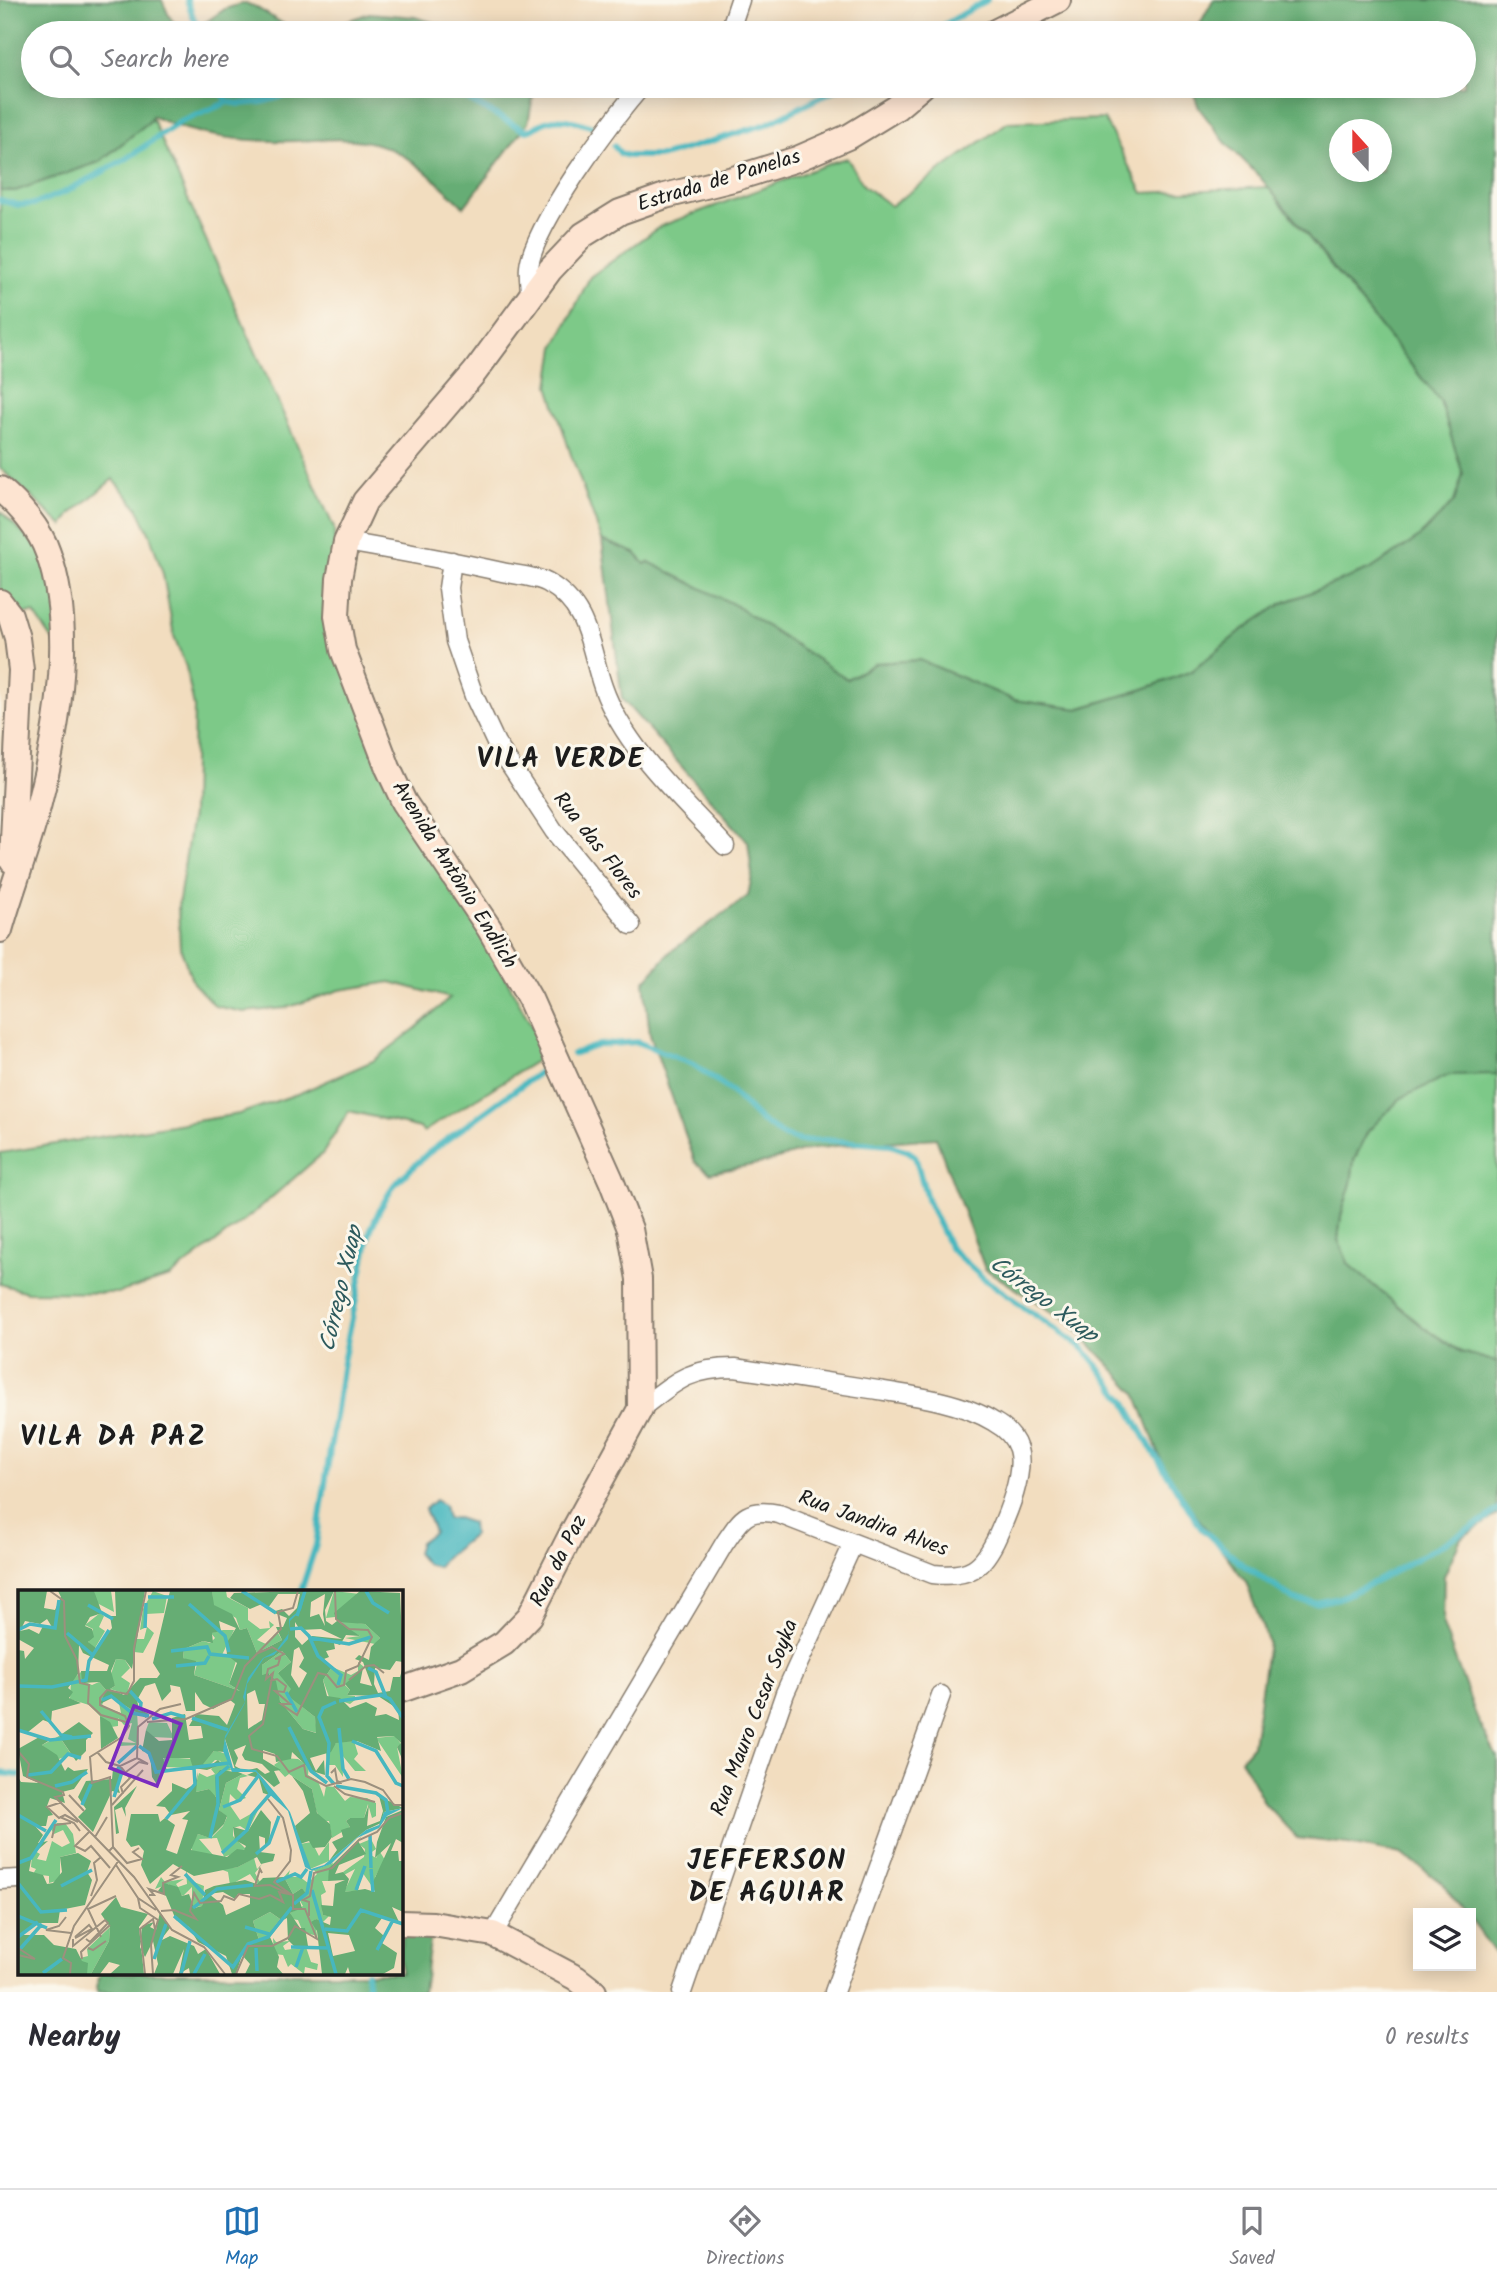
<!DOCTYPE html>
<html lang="en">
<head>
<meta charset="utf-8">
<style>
  :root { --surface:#fff; --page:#f2f2f3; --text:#2b2b33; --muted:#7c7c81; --line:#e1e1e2; --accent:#1f6fb2 }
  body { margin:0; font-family:Kalam,sans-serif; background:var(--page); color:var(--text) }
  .controls { position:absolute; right:21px; bottom:21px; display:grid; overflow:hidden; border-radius:0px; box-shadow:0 4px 18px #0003 }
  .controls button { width:63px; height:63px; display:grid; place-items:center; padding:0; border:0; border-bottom:2px solid var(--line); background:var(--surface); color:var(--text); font:35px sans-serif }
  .compass { position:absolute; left:1329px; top:119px; width:63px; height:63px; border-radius:50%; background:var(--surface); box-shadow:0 4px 18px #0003; rotate:339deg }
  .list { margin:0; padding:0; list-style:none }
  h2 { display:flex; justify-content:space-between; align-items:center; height:91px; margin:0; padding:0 28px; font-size:30px }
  h2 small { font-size:23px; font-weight:400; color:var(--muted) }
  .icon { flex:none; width:38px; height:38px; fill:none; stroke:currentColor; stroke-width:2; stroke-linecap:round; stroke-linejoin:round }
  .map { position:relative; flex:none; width:1497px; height:1992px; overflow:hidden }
  .search { position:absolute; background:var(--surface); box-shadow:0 4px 18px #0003; left:21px; right:21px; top:21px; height:77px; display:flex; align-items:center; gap:18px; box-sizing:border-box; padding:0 24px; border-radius:38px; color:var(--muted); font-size:26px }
  .sheet { height:196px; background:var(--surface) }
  nav { display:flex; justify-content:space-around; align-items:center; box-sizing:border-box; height:98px; border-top:2px solid var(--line); background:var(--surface); font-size:19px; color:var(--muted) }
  nav a { display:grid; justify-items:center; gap:4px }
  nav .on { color:var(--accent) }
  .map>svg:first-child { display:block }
  .green { fill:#7dc988; stroke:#4c7252; stroke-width:2 }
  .forest { fill:#66ad74; stroke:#416448; stroke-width:2; fill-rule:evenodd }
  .water { fill:#47b7bf; stroke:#326a6e; stroke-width:2 }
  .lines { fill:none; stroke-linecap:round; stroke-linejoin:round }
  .stream { stroke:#47b7bf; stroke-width:6 }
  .street-casing { stroke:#877c6e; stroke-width:21 }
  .secondary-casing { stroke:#877c6e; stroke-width:28 }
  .street { stroke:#fff; stroke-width:18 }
  .secondary { stroke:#fde4d1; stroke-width:24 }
  .labels { text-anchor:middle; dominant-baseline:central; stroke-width:6; stroke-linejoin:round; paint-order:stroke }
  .street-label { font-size:21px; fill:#1c1c1c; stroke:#fbf7ec }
  .water-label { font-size:23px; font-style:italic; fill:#2d5a5d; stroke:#fbf7ec }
  .district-label { font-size:28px; font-weight:bold; letter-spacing:2px; fill:#1c1c1c; stroke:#fbf7ec }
  .inset-river { fill:none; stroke:#47b7bf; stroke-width:3.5 }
  .inset-road { fill:none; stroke:#9c907e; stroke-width:2 }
  .view { fill:#7b2cbf; fill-opacity:0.15; stroke:#7b2cbf; stroke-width:3.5 }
  .inset-edge { fill:none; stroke:#1c1c1c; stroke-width:3.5 }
</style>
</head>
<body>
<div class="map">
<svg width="1497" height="1992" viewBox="0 0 1497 1992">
  <rect width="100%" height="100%" fill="#fbf7ec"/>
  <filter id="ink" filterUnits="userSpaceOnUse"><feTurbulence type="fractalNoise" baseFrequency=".0143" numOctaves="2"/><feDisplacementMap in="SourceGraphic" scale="14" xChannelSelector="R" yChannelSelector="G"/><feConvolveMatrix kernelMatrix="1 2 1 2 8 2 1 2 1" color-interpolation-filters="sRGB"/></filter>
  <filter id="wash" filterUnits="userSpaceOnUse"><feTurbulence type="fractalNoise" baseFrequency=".00686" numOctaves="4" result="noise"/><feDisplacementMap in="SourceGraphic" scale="28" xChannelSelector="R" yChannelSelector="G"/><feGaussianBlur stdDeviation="1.57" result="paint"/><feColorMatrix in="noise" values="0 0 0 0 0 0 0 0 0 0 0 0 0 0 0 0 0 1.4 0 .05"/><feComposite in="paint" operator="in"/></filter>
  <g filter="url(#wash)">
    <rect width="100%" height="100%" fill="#f2ddbf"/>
    <path class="green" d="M151 116 334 528 338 639 457 888 547 1054 423 1132 420 1128 349 1111 323 1153 256 1211 170 1277 117 1293 27 1292 0 1284V1153L239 1114 300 1093 373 1061 416 1028 450 998 391 982 340 990 286 1008 243 1012 215 1006 193 983 180 947 178 907 192 815 194 707 186 667 174 636 163 574 150 535 137 507 113 479 71 514 63 526 0 468V191H15L99 162 150 121Z
      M1104 119 1143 193 1268 187 1440 401 1463 474 1454 502 1418 538 1371 569 1283 603 1241 631 1192 671 1144 689 1077 709 1014 700 920 660 876 663 847 679 733 604 649 562 645 564 635 553 602 540 571 455 549 386 555 347 590 277 661 226 836 161 847 158 864 186 891 206 1008 122Z
      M0 511 44 553 72 606 61 652 34 613 0 617Z
      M1449 1074H1497V1362L1461 1352 1422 1326 1349 1265 1338 1240 1341 1216 1351 1183 1354 1160 1368 1131 1401 1098Z"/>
    <path class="forest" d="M0 0H162L169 16 182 33H33V86H535L528 123 464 207C437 182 410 152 373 143 350 137 322 140 298 141 247 142 198 138 152 116L150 121 99 162 15 191H0Z
      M1213 0H1497V1074L1449 1075 1401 1098 1368 1131 1354 1160 1351 1183 1341 1216 1338 1240 1349 1265 1422 1326 1461 1352 1497 1362V1515L1461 1538 1444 1576 1443 1625 1477 1718 1497 1757V1956L1471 1920V1913H1466L1440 1881 1401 1854 1348 1844 1297 1838 1265 1804 1241 1759 1253 1745 1268 1642 1246 1582 1168 1478 1136 1393 1071 1324 985 1269 936 1138 835 1146 802 1151 768 1162 710 1173 695 1162 650 1035 644 982 670 952 748 896 752 875 748 842 622 699 602 540 635 553 645 564 649 562 733 604 847 679 876 663 920 660 1014 700 1078 709 1144 689 1192 671 1241 631 1283 603 1371 569 1418 538 1454 502 1463 474 1440 401 1291 215 1259 176 1225 142 1199 108 1191 86H1464V33H1195ZM1340 130H1382V172H1340Z
      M243 3 254 6 298 33H190L225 9Z
      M369 13 415 17 468 33H303L337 25Z
      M401 1925 432 1928 423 1992H97L96 1986 101 1973H401Z"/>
    <path class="water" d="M435 1500 444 1505 447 1519 457 1518 472 1523 473 1535C460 1547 447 1553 438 1567L426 1564 417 1553 420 1542 434 1532 425 1509Z"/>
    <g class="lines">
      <path class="stream" d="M187 0 199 33
        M930 33 987 0
        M218 86 228 102
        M448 86 474 103 526 131C533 130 535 127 541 124 562 114 581 123 601 130
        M614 146 621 154 629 156H663L767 124 842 86
        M0 200 18 205 34 204 65 192 126 159 180 122 228 102 240 104 262 102 317 86
        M573 1054 599 1045 637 1042 693 1064 731 1091 760 1120 784 1136 801 1141 826 1140 890 1145 908 1151 915 1156 928 1202 950 1248 984 1279 1084 1349 1124 1400 1151 1448 1201 1528 1239 1562 1295 1600 1315 1603 1339 1598 1375 1582 1485 1520 1497 1510
        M301 1591 316 1545 343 1362 370 1231 380 1209 394 1185 427 1154 544 1069
        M0 1773 19 1775
        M366 1973 368 1992"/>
    </g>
  </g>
  <g filter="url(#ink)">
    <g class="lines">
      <g class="street-casing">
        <path id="street" d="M727 33 731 27 740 0
          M530 294C530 285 528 276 529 267 533 227 613 117 642 86
          M346 542C398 551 450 560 502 572 516 575 536 576 548 583 590 607 589 647 603 687 624 748 683 800 725 846
          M452 561 448 588 455 641 474 696 496 743 554 831 631 925
          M0 1880 19 1879
          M493 1934 724 1544C741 1519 746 1507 779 1514L933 1574C969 1578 983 1569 998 1535 1008 1513 1025 1473 1018 1449 1014 1436 1005 1428 994 1422 961 1401 909 1395 871 1389 826 1382 780 1375 735 1368 688 1368 675 1382 640 1409
          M682 1992 785 1693 853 1544
          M834 1992 941 1695"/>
      </g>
      <g class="secondary-casing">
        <path id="secondary" d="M993 33 1058 0
          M0 489C19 505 40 529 48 553 77 633 56 742 34 822 24 858 10 894 0 930
          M0 602 10 615 17 638 21 670 12 861
          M401 1690 461 1669 504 1643 530 1616 572 1533 640 1409 639 1279 630 1229 611 1180 530 999 489 928 404 802 388 768 343 650 337 616 339 579 346 542 365 501 475 372 550 270 583 235 620 212 665 196 733 179 797 159 850 136 896 108 922 86
          M401 1923 433 1924 493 1934 576 1978 594 1992"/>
      </g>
      <use href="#street" class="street"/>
      <use href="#secondary" class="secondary"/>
    </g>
  </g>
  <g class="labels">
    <g class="street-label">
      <text transform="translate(719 181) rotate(-17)">Estrada de Panelas</text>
      <text transform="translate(597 846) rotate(52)">Rua das Flores</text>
      <text transform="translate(454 875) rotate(58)">Avenida Antônio Endlich</text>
      <text transform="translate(873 1524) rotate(20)">Rua Jandira Alves</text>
      <text transform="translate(559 1561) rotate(-63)">Rua da Paz</text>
      <text transform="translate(755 1718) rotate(-69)">Rua Mauro Cesar Soyka</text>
    </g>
    <g class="water-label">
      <text transform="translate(342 1289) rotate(-77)">Córrego Xuap</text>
      <text transform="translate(1043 1300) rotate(37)">Córrego Xuap</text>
    </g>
    <g class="district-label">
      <text x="561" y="759">VILA VERDE</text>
      <text x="114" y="1437">VILA DA PAZ</text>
      <text x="767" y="1861">JEFFERSON<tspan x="767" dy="32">DE AGUIAR</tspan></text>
    </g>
  </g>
  <g transform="translate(18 1590)">
    <rect width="385" height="385" fill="#f2ddbf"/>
    <path d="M76 1H93L96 22 77 12ZM135 1 149 6 146 23 128 24V36L136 43 125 63 116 62 118 49H126L129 37 122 40 125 19ZM194 1H208L209 7 230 18V30L242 39 252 38 251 31 256 35 239 50 248 54 260 43 264 50 239 63 229 38 222 40 218 28 195 15ZM316 1 342 4 317 27 308 28ZM82 23 86 26 81 37 87 41 77 58 70 53 75 39 67 35ZM325 31 347 34 362 48 357 54 327 48 342 46 322 36ZM205 40H216L203 67 211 65 218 71 211 94 222 101 176 85 179 74 165 68 166 59 185 51 192 53 197 48 193 43ZM264 61 273 72 260 83 266 85 282 115 297 127 299 143 285 139 262 111 252 84 244 85V75ZM98 69 107 70 112 78 103 87 112 93 109 104 92 99 97 96 92 87ZM340 72 346 77 327 95 332 100 329 105 337 106V110L332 114 311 107 305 90 314 77 333 85 340 81ZM63 82 67 84 63 90 74 95 81 92 88 100 84 116 103 123 101 113 119 122 121 155 100 156 101 152 118 153 110 149 114 133 106 135 100 128V136L93 137 71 115 52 109 53 91ZM131 132 149 133 156 148 134 147 128 140ZM41 146 53 164 41 169 24 155ZM377 146 383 154 379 157 385 188 358 148ZM336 151 340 164 336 169 348 181H337L324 165 325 187 317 175H309L308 163 319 152ZM197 160 208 164 213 180 200 183V206L195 207 191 199 178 202 177 198 181 183 189 187 197 184 193 179 203 171 197 170 190 177 184 174ZM147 167 174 169 175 178 147 177 143 171ZM266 168 280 169 291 176 290 185 300 191 306 207 308 196 316 197 327 211 332 207 349 208 358 213V226L354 228 350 214 346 228H332L328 231 332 237 314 248 311 231H303L298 220 294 199 271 184 267 187 256 175ZM225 184 230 186 222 188 219 199 228 208 219 211 212 204 211 214 222 230 240 220 230 241 222 236 215 238V246L228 259 206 267 199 248 181 249 196 266 175 263 173 257 180 244 193 248 205 236 209 227 201 220 208 193ZM39 233H47L55 244 58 263 42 267V290L31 293V286L15 284 18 279 13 277 14 265 17 261 22 264 19 269 28 271 34 251 44 257 52 253 45 240 36 244 33 239ZM353 249 358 259 351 264 358 268 362 262 367 270 357 287 358 302 344 282 340 301 326 302 337 279 326 285 325 282 346 267 347 259 341 254ZM294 252 301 266 311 252V271L292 279 282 254ZM236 268 239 279 245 273 237 283 242 292 239 294 232 284 212 295 210 282 202 279 220 277ZM315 273 310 291H304L308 302 303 305 305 325 311 326 305 332 297 329 299 346 285 342 280 330 274 329 272 323 285 316 281 309 287 305 284 298 275 304 266 287 272 280 270 287H282L290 293 299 284 296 280ZM168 279 171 290 186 296 184 316 174 318V297L165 306 150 294 137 299 143 287 147 292 166 289 158 294 160 297 169 294ZM252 322 262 329 248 348 241 350 235 331ZM92 337 91 351 73 384H69L62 368 70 366 69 359ZM255 348 258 352 272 351 265 356 267 360 288 357 293 372 300 374 299 380 287 377 286 384 273 374 270 377 265 365 256 364Z" fill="#7dc988"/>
    <path d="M0 1H29L26 18 37 20 43 7 40 1H76L84 23 72 27 67 36 74 39 76 47 70 52 78 58 94 38 92 26H98L97 1H127L114 79 107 70 98 69 93 81 97 96 92 99 106 105 122 88H139L142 84 135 73 152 1H194L196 15 214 24 222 40 229 38 239 63 264 50 258 37H265L269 28 254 22 264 19 271 26 279 18 282 4H260L250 18 244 14 232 19 212 8 216 3 286 1 284 9 288 1H316L307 20 308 31 314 35 319 31 316 23 342 1 382 3 385 72 378 71 372 80 357 78 356 94 360 103 372 101 375 87H382L385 76V171L379 157 383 153 376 146 359 147 363 161 339 151 318 153 313 162 292 168 298 181 306 170 307 185 294 181 274 162 273 169 258 172 257 164 245 160V169L263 180 256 181 262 193 256 197 238 181 254 206 245 203 241 188 229 185 238 181 220 182 225 184 208 193 201 220 209 226 206 234 192 248 180 244 173 260 209 267 219 259 226 260 228 256 217 250 215 237 230 241 243 220 253 232 251 254 247 256V248L241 246 242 262 257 264 255 271 243 274 239 267 220 277 176 286 155 274 132 294 123 275 126 261 121 255 113 257 108 250 113 224H140L142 232 147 228 157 235 148 260 159 264 170 230 164 229 172 221 153 225 147 217 138 216 154 201V193L168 199 177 194 180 182 178 202 191 199 198 207 197 187 202 180 218 182 207 149 206 162 196 161 185 174 190 177 200 170 204 174 189 180 175 178 172 168H145L149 181 142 182 140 196 134 187 132 163 124 161 128 140 141 151 154 150V128L167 124 171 150 185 148 183 136H171L178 124 201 126 209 135 217 114 212 110 195 119 185 114 177 102V121H168L162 97 152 95 153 101 144 111 137 93 127 96 119 110 121 119 131 124 128 128 94 108 82 114 88 100 81 92 64 93 63 81H89L91 75 65 63 61 55 60 84 50 98 55 102 51 108 63 113 34 121 33 133 25 130 10 142H0V60L6 61 7 69 16 58 0 49ZM307 4 305 24 307 36 301 24 292 27 293 12ZM29 29 34 37 25 36 21 44 11 39 2 41 7 31 22 34ZM201 31 218 38 208 54 209 65 219 73 211 94 222 101 176 85 178 71 165 68 166 59 185 51 195 53 194 43 203 41ZM277 32 282 40 303 39 324 49 294 46 284 55 277 47ZM321 32 347 34 362 48 353 57 351 70 341 65 337 69 345 72 354 96 342 93 345 78 327 94 332 100 329 105 360 106 380 119 381 130 368 124 357 126 359 118 348 112 332 118 322 108 309 106 305 90 314 77 306 69 311 67 308 61 317 59 316 53 322 55 328 45 342 46ZM281 57 286 68 281 77 289 83 281 98 273 85 276 60ZM264 61 273 72 260 83 273 99 269 105 297 127 298 143 285 139 262 111 258 91 250 83 244 85V75ZM237 100 241 114H247L244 130 230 139 229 104ZM228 155 224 165 227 170 244 174 252 182 247 184 239 178 226 181 217 176 220 168 216 160ZM82 126 92 132 100 148 83 159ZM61 132 75 143 68 150V161L58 171 41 146ZM23 146 32 150 24 155 39 165 47 181 50 177 56 181 70 179 56 199 44 202 47 213 32 208 29 216 35 225 30 226 28 236H17L25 245 20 253 30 251 14 265 11 281 25 285 29 294 35 293 44 282 42 267 60 263 73 271 69 282 74 290 67 315 42 320 40 333H19L4 345H26L36 355 58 359 64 371 70 373 69 384H0V187L3 192 21 193 5 186 0 159ZM102 177 106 181 99 194 102 203 94 201 75 242 60 227 68 219 60 207 68 191 94 189 95 179ZM274 186 294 199 299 223 312 234 314 247 307 257 295 258 291 251 282 254 277 236 292 223 285 201ZM119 196 107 218 108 227 104 217 97 220 101 243 98 244 96 217ZM361 206 385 218 366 222 363 233 348 240 311 271 319 260 314 252 325 247 323 240 332 237 328 231 332 228H346L351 214 349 236 362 231 365 221ZM385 220V253L378 249 373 261H380L381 271H385V322L374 317 381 332 364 328 357 338 366 346 364 353 379 363 376 378 365 384H332L330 377 327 384H304L299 341 293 332 298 329 312 335 313 327 305 325 303 315 315 316 317 294 327 290 310 291 311 278 344 246 340 251 348 264 321 275 317 284 325 282 331 289 327 302 347 299 357 302 354 294 373 253 357 268 359 252 368 227ZM310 343 331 345 337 361 315 366ZM266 287 275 304 284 298 288 304 281 309 284 318 272 323 282 338H287L290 356H276L270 350 269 328 265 330 252 347 261 367 259 377 265 384H227L232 374 224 365 218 384H214L208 366 180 352 171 337 158 330 148 306 140 301 146 293 160 297 164 306 171 304 176 318 184 316 187 300 196 296 227 290 239 294 245 288ZM205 302 217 309 220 304H232V314L208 325 205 315 191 304ZM252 322 262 329 248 348 241 350 235 331ZM98 307 103 317 130 324 121 337 126 384H92L102 375 91 372 82 384H73L91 351 92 337 83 324ZM142 322 152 338 142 351 152 346 176 356 180 364 188 359 202 384H172L171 378 161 384 166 359 155 384H136L140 374 135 351 127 367 122 357 124 336 136 332 132 337 138 340Z" fill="#66ad74" fill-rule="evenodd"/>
    <path d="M288 1 283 20 272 31 270 49 256 65 246 68 229 94 227 113 207 149 215 178 238 180 264 211 272 222 293 279 306 275 348 240 361 235 366 222 385 218 369 226 361 238 339 248 313 274 294 281 287 277 270 221 250 203 238 182H214L205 161 207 146 227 112 225 107 230 88 245 68 258 61 271 43V29L282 20Z" fill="#47b7bf"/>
    <path class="inset-river" d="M224 1 258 23M348 1 355 13 371 23M130 7H156M171 14 207 46 211 62M70 15 95 29M279 26 287 1M127 38 128 13M272 39 283 38 291 46 300 66 323 85 320 95M0 40 12 34 37 38 41 10M49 43 76 66M293 48 331 54 353 47M153 61 189 57 192 64 231 68M158 76 187 73 191 66M350 78 358 82 368 107M0 96 34 97 68 90 71 71 91 40M112 101 123 113 122 121M268 102 279 122M84 110 93 106 114 123 131 126M321 111 363 105 372 109 385 128M23 121 43 145 54 147M174 128 210 140M134 129 153 123 167 127M271 137 293 181 309 193M321 138 325 179 331 189M0 140 32 150 73 146M334 151 358 161 378 193 385 196M121 156 131 163 138 182 211 173M100 173 119 156M10 185 33 182 50 164 63 168M316 194 309 186 311 153 301 127 305 118 318 112M37 196 54 192 69 182M318 196 358 203 368 210 370 223M96 207 104 182 100 176M64 215 73 194M205 217 222 210 241 185M0 225 28 241M148 229 177 194 176 178M352 245 353 278M192 248 200 214 199 186 211 176M204 263 229 240 234 225 252 204M238 264 251 253 261 226M0 273 13 268 38 230M353 279 355 302M167 284 187 305M258 292 277 284 283 287 289 279M0 293 23 322 49 320M43 296 74 280M294 300 318 384M338 300 347 276M276 314 289 303 293 281M175 318 199 299 235 295M0 326 29 338M156 326 215 377 230 354 250 347 274 317M227 337 251 344M307 339 329 341 343 320 385 334M0 347 20 332M273 357 309 358M238 358 239 381M2 359 24 334M359 360 375 330M136 369 148 334M278 377 285 357M25 383 44 369M163 384 172 351M176 384 187 364"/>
    <path class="inset-road" d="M32 1 46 11 47 46 59 70 62 93 71 95 70 113 83 125 108 132M238 64 254 57 266 64 257 69 262 68 260 75 250 79 248 89 255 83 245 134 231 146 234 159 259 166 271 182 286 175 288 186 308 196 333 189 347 192 365 200 376 215H385M331 90 348 76 356 75 366 83M252 91 259 89 268 96 266 102 257 101 272 114H263L279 125 300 83 309 85 319 97 326 95 328 81 340 76 354 47 350 40 331 39 318 29 317 1M129 132 168 129 214 109 227 76 263 39 260 22 275 18 280 1M0 161 11 174 9 187 45 202 46 205 37 207 77 247M80 163 88 172 102 176M119 168 120 137 142 119 163 114M108 182 121 172 130 174 119 168M313 183 317 179 319 191 324 193M316 196 327 204 357 212M105 204 103 197 112 188 102 176 119 168M51 205 66 221M250 209 265 228 273 260 272 271 256 292 274 305M44 212 29 217 41 228 47 225 60 232M94 215 125 180M42 227 56 233 62 241M89 227 77 247 116 287 154 340 186 357 207 384M72 241 57 256 67 261 73 256 92 278M34 248 37 235 53 233M95 257 109 273 124 269 115 262 121 258M91 261 95 257 92 187 74 193 72 167 104 147 111 136 107 126 82 115V108L89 100 109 104 116 91V58L128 1M98 275 120 308 138 320M244 283 242 279 237 296 252 295 271 304M131 305H136L131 299 146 304 145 293 160 287 153 285 164 276M73 306 79 290 76 273 83 267M120 308 122 318 140 330 133 355 135 384M143 321 156 320 178 329 172 321 176 303 182 313 203 311 206 306 216 310 221 304 241 309 252 305 265 312 261 302 275 305V319H287L299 349 277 336 270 348 254 356H230L218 384M291 326V312L285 310 292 306 296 283 314 278 341 250 359 242 371 228 385 223M48 327 41 336 28 340 53 343M57 347 71 335 74 339 57 348M83 347 70 319 98 306M55 349V356L87 330 90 333 72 352 68 349M0 358 17 369 0 365M70 358 75 360 88 351M64 369 63 362 92 335M52 384 53 373 45 368 56 336 101 270M127 384 122 339 135 329 137 339"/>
    <path class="view" d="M116 116 163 134 139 196 92 178Z"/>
    <rect width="385" height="385" class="inset-edge"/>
  </g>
</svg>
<div class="controls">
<button><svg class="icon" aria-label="layers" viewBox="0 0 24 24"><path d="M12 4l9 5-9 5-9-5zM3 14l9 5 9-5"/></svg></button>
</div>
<svg class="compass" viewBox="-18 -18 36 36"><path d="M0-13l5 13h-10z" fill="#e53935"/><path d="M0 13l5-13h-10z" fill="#7c7c81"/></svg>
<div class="search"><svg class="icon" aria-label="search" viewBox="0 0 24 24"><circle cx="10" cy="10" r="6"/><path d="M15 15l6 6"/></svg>Search here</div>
</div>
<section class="sheet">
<h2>Nearby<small>0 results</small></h2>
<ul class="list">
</ul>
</section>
<nav>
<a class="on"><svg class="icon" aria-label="map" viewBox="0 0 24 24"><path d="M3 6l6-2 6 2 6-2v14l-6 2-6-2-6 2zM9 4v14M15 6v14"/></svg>Map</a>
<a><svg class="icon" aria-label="directions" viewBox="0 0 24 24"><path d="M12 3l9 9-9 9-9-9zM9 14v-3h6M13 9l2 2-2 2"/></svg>Directions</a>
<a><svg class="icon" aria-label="saved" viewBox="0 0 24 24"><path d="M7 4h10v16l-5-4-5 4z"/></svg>Saved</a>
</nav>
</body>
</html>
